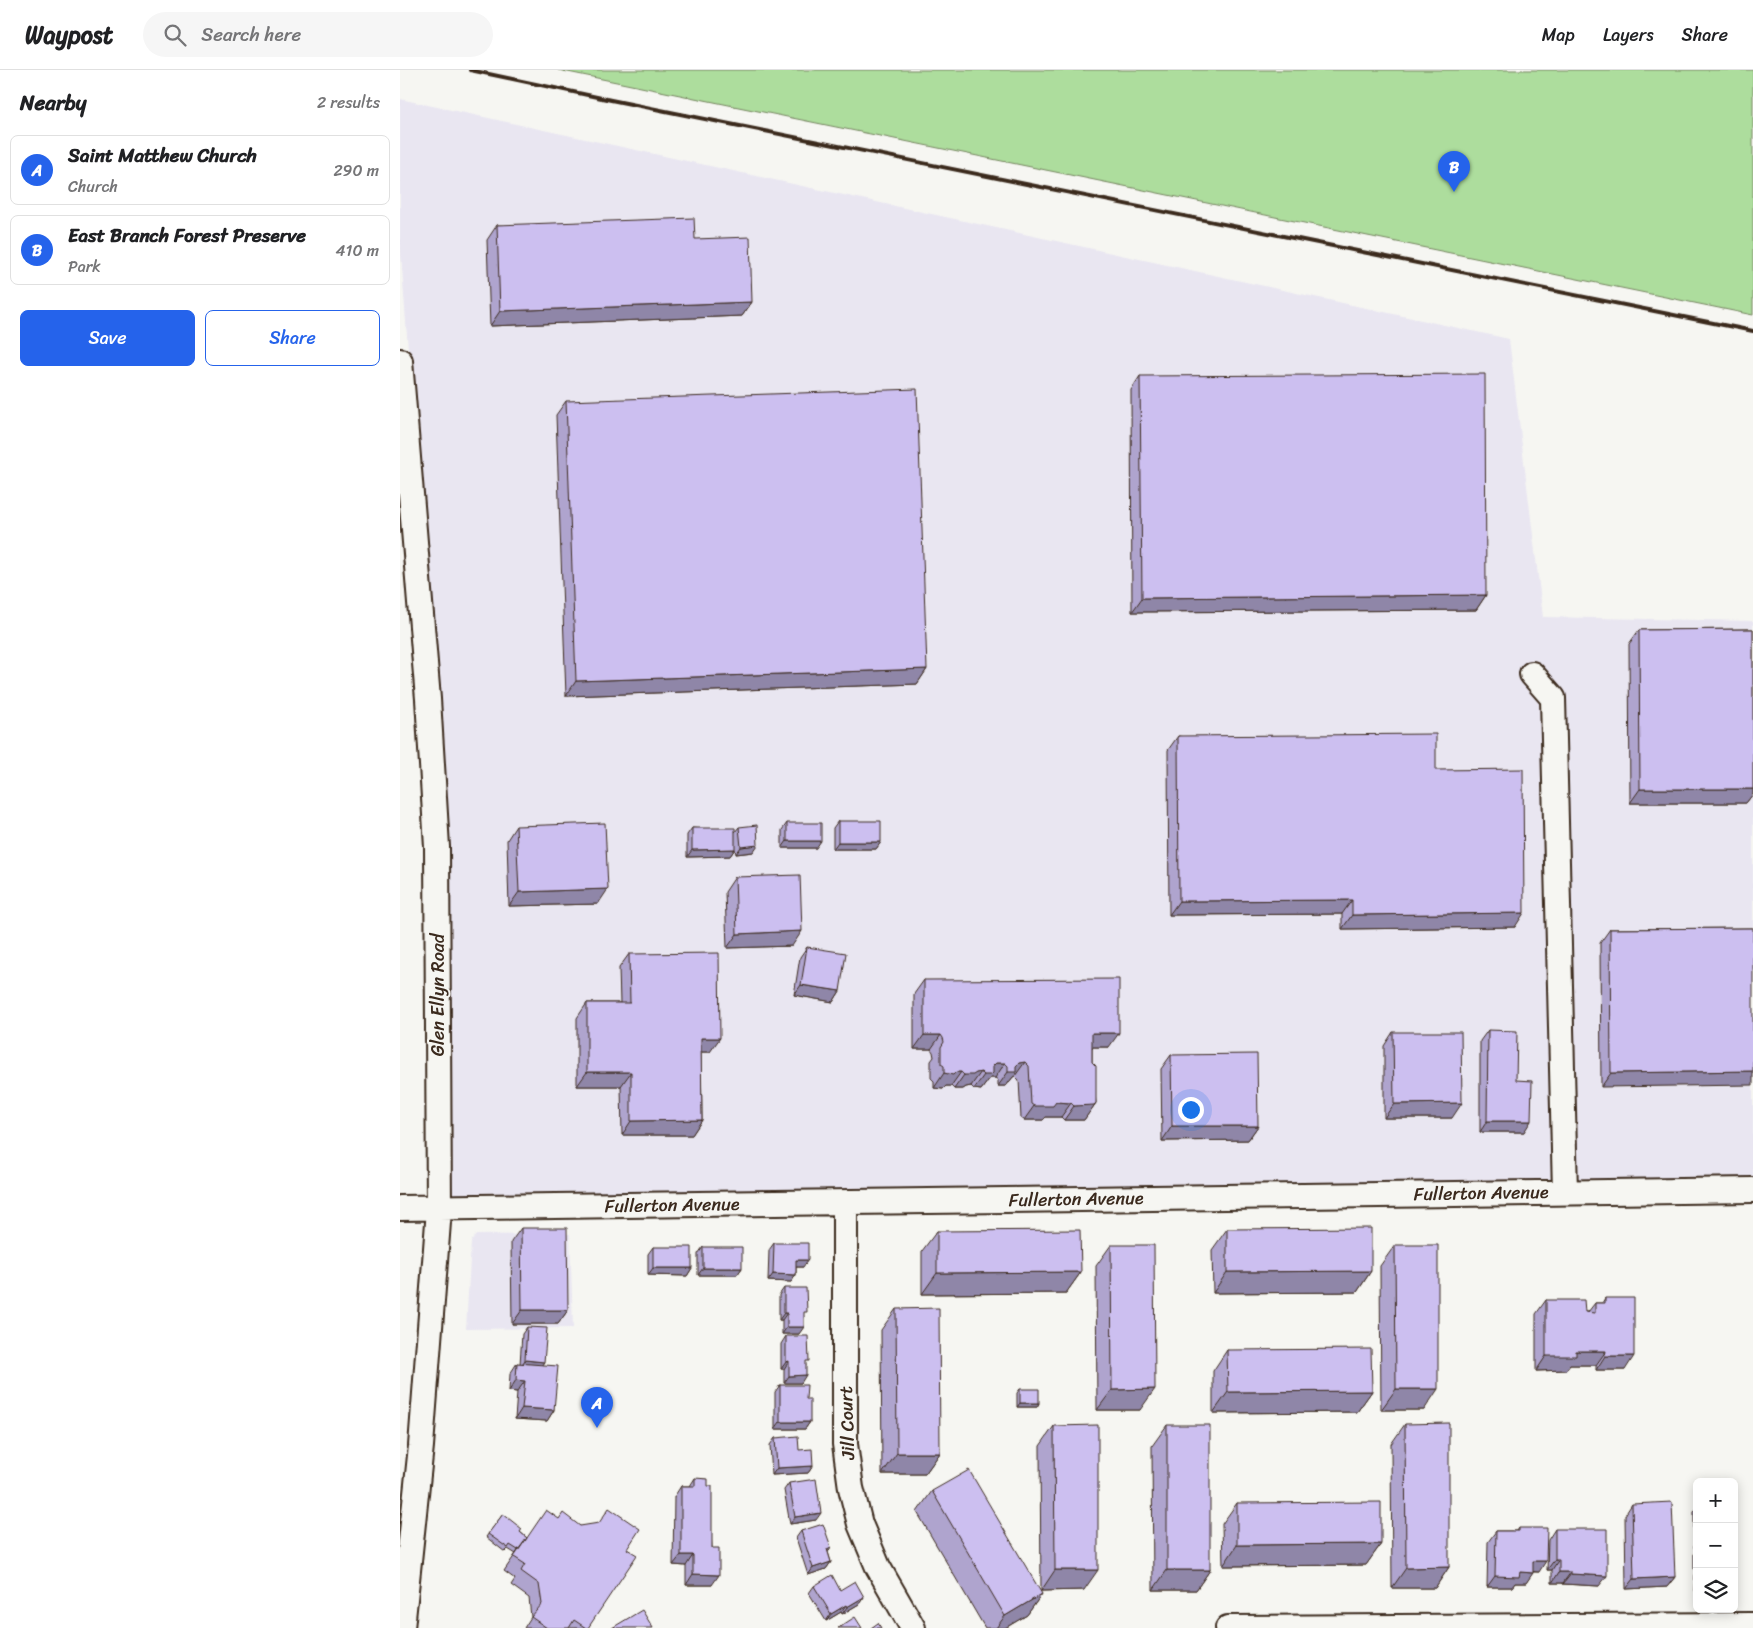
<!DOCTYPE html>
<html lang="en">
<head>
<meta charset="utf-8">
<style>
  :root { --surface:#fff; --page:#f6f6f6; --text:#202124; --muted:#757577; --line:#e0e0e0; --accent:#2563eb }
  body { margin:0; font-family:Sriracha,sans-serif; background:var(--page); color:var(--text) }
  .controls { position:absolute; right:15px; bottom:15px; display:grid; overflow:hidden; border-radius:8px; box-shadow:0 2px 12px #0003 }
  .controls button { width:45px; height:45px; display:grid; place-items:center; padding:0; border:0; border-bottom:1px solid var(--line); background:var(--surface); color:var(--text); font:25px sans-serif }
  .you { position:absolute; left:790px; top:1039px; width:18px; height:18px; margin:-12px; border:4px solid #fff; border-radius:50%; background:#1a73e8; box-shadow:0 0 0 8px #1a73e833 }
  .badge { display:grid; place-items:center; width:32px; height:32px; border-radius:50%; background:var(--accent); color:#fff; font-size:16px; font-weight:700 }
  .pin { position:absolute; translate:-50% -41px; filter:drop-shadow(0 1px 2px #0008) }
  .pin::after { content:''; position:absolute; top:26px; width:18px; height:15px; background:inherit; clip-path:polygon(0 0,100% 0,50% 100%) }
  .list { margin:0; padding:0; list-style:none }
  h2 { display:flex; justify-content:space-between; align-items:center; height:65px; margin:0; padding:0 20px; font-size:21px }
  h2 small { font-size:16px; font-weight:400; color:var(--muted) }
  .list li { display:grid; grid-template-columns:32px 1fr auto; gap:15px; align-items:center; box-sizing:border-box; height:70px; margin:0 10px 10px; padding:0 10px; border:1px solid var(--line); border-radius:8px }
  .list b { display:block; font-size:19px; white-space:nowrap }
  .list p { margin:0; font-size:16px; white-space:nowrap; color:var(--muted) }
  .list em { font-size:16px; font-style:normal; color:var(--muted) }
  .actions { display:flex; gap:10px; padding:15px 20px }
  .actions a { flex:1; padding:11px 0; border:1px solid var(--accent); border-radius:8px; text-align:center; font-size:18px; color:var(--accent) }
  .actions .main { background:var(--accent); color:#fff }
  .icon { flex:none; width:28px; height:28px; fill:none; stroke:currentColor; stroke-width:2; stroke-linecap:round; stroke-linejoin:round }
  .map { position:relative; flex:none; width:1353px; height:1558px; overflow:hidden }
  header { display:flex; align-items:center; gap:30px; box-sizing:border-box; height:70px; padding:0 25px; background:var(--surface); border-bottom:1px solid var(--line) }
  header strong { font-size:24px }
  nav { display:flex; gap:28px; margin-inline-start:auto; font-size:18px }
  .search { width:350px; height:45px; background:var(--page); display:flex; align-items:center; gap:12px; box-sizing:border-box; padding:0 18px; border-radius:28px; color:var(--muted); font-size:19px }
  main { display:flex }
  aside { flex:1; background:var(--surface) }
  .map>svg:first-child { display:block }
  .built { fill:#e9e6f1 }
  .green { fill:#addd9d; stroke:#74845e }
  .lines { fill:none; stroke-linecap:round; stroke-linejoin:round }
  .minor-casing { stroke:#3b2a1e; stroke-width:28 }
  .minor { stroke:#f6f6f2; stroke-width:24 }
  .rail { stroke:#3b2a1e; stroke-width:4 }
  .wall { fill:#afa4ce; stroke:#3b2a1e }
  .shaded-wall { fill:#8f86a8; stroke:#3b2a1e }
  .building { fill:#ccbff0; stroke:#3b2a1e }
  .labels { text-anchor:middle; dominant-baseline:central; stroke-width:4; stroke-linejoin:round; paint-order:stroke }
  .street-label { font-size:18px; fill:#3b2a1e; stroke:#f6f6f2 }
</style>
</head>
<body>
<header>
<strong>Waypost</strong>
<div class="search"><svg class="icon" aria-label="search" viewBox="0 0 24 24"><circle cx="10" cy="10" r="6"/><path d="M15 15l6 6"/></svg>Search here</div>
<nav><a>Map</a><a>Layers</a><a>Share</a></nav>
</header>
<main>
<aside>
<h2>Nearby<small>2 results</small></h2>
<ul class="list">
<li><span class="badge">A</span><div><b>Saint Matthew Church</b><p>Church</p></div><em>290 m</em></li>
<li><span class="badge">B</span><div><b>East Branch Forest Preserve</b><p>Park</p></div><em>410 m</em></li>
</ul>
<div class="actions"><a class="main">Save</a><a>Share</a></div>
</aside>
<div class="map">
<svg width="1353" height="1558" viewBox="0 0 1353 1558">
  <rect width="100%" height="100%" fill="#f6f6f2"/>
  <filter id="ink" filterUnits="userSpaceOnUse"><feTurbulence type="fractalNoise" baseFrequency=".02" numOctaves="2"/><feDisplacementMap in="SourceGraphic" scale="10" xChannelSelector="R" yChannelSelector="G"/><feConvolveMatrix kernelMatrix="1 2 1 2 8 2 1 2 1" color-interpolation-filters="sRGB"/></filter>
  <g filter="url(#ink)">
    <path class="built" d="M0 29 1109 269 1143 547 1353 551V1112L48 1131 13 347 0 171Z
      M170 1164 173 1258 66 1259 71 1172 76 1165Z"/>
    <path class="green" d="M158 0H1353V245Z"/>
    <g class="lines">
      <g class="minor-casing">
        <path id="minor" d="M0 291 28 629 37 777 39 1139 21 1376 2 1558
          M1132 604 1153 628 1165 1122
          M445 1133V1374L451 1418 460 1454 478 1497 513 1558
          M0 1138 1353 1120
          M828 1558 1353 1555"/>
      </g>
      <use href="#minor" class="minor"/>
      <path class="rail" d="M70 0 211 30 1353 261"/>
    </g>
    <path class="wall" d="M97 155 295 169 352 232 342 246 90 256 87 170Z
      M740 306 1086 525 1076 540 732 542 731 320Z
      M166 331 527 599 517 614 166 626 156 345Z
      M1353 559V724L1346 733H1230L1229 574 1239 560Z
      M778 666 1036 700 1115 857 942 859V844L769 845 768 680Z
      M438 751 481 772 476 779H433V758Z
      M387 753 416 778H382V760Z
      M116 756 198 834 109 836 107 770Z
      M339 757 353 782 336 784 335 779 330 786 287 787V765L292 758 335 762Z
      M335 807 392 876 327 878 325 822Z
      M1353 858 1201 1017 1200 873 1210 859Z
      M407 877 440 921 433 932 394 925 400 887Z
      M229 884 310 982H301L302 1050 292 1065H222L221 1016H177V948L187 933H220L219 898Z
      M524 910 709 977H692V992L696 1033 686 1047 684 1050H664L661 1047H646L643 1050H624L621 1048 619 1010 615 1006 613 1007 606 1016H598V1010L595 1008H590L581 1020 574 1019 571 1016 566 1017 563 1019H554L551 1016H546L543 1019 534 1018V1011L531 1008V991L534 987 533 982 531 979H514V924Z
      M1088 960 1124 1062H1080V971Z
      M993 962 1052 1048H984V976Z
      M771 985 858 1056 848 1070 762 1071 761 999Z
      M121 1158 168 1240 158 1254H112L111 1172Z
      M827 1159 971 1201 957 1222 813 1223 812 1180Z
      M537 1161 681 1202 666 1223 522 1224V1181Z
      M374 1173 403 1197H396V1205L391 1212 368 1211 369 1180Z
      M711 1175 740 1340H697L696 1196Z
      M995 1175 1024 1340H981L980 1196Z
      M253 1177 292 1198 287 1206 248 1205V1184Z
      M303 1177 342 1198 337 1205H298V1184Z
      M384 1218 404 1247 399 1264H382V1250H379V1225Z
      M1205 1228 1225 1300H1196V1295H1170L1166 1300 1136 1301V1244L1146 1230 1185 1242H1188L1195 1233H1202Z
      M496 1239 540 1383 525 1404H482L481 1260Z
      M127 1257 142 1295 154 1340 147 1351 115 1349 117 1322 109 1321 110 1304 117 1293 120 1294 122 1264Z
      M386 1266 406 1295 401 1313H384V1299H381V1274Z
      M827 1280 972 1321 957 1342 813 1343V1301Z
      M380 1315 406 1329 410 1352 405 1359H375V1322Z
      M620 1319 639 1333 637 1337H617V1323Z
      M1005 1354 1049 1497 1035 1518H992L991 1374Z
      M767 1355 810 1500 796 1520H753L752 1376Z
      M654 1356 684 1520 641 1521 640 1376Z
      M375 1368 399 1380 413 1396 408 1403 372 1405 370 1375Z
      M295 1408 308 1416 312 1478V1515H286V1496L273 1495 274 1427 281 1416H290Z
      M389 1413 416 1450 390 1454 384 1420Z
      M532 1421 642 1524 627 1545 605 1558H585L517 1442Z
      M837 1433 981 1474 966 1495 823 1496 822 1454Z
      M1232 1434 1275 1507 1267 1517 1226 1519 1225 1445Z
      M1297 1438V1478H1294V1442Z
      M103 1444 120 1462 127 1468 180 1456 227 1479 188 1558H124L131 1547 129 1528 111 1515 115 1509 104 1501 119 1479 116 1484 108 1479 105 1482 86 1467Z
      M1119 1458 1139 1502H1133L1126 1513H1115L1112 1517H1087L1088 1472 1096 1461H1117Z
      M1155 1459 1199 1516 1163 1514V1513H1152V1500H1147L1148 1470Z
      M401 1461 431 1477 428 1482 431 1492 426 1499 408 1505 396 1468Z
      M1297 1480V1499H1294V1484Z
      M1297 1502V1520H1294L1295 1505Z
      M414 1516 440 1520 464 1527 459 1534 442 1544 441 1542 426 1551 409 1523Z"/>
    <path class="shaded-wall" d="M352 232 342 246 90 256 100 241Z
      M1086 525 1076 540 732 542 742 528Z
      M527 599 517 614 166 626 176 611Z
      M1240 719H1353V724L1346 733H1230Z
      M387 771H421L416 778H382Z
      M438 772H481L476 779H433Z
      M358 775 353 782 336 784 341 777Z
      M335 779 330 786 287 787 292 780Z
      M208 819 198 834 109 836 119 822Z
      M952 830 942 844 769 845 779 831Z
      M1124 843 1115 857 942 859 952 845Z
      M402 861 392 876 327 878 337 864Z
      M401 915 440 921 433 932 394 925Z
      M692 963H719L709 977H682Z
      M524 965H541L531 979H514Z
      M301 968H320L310 982H291Z
      M625 992 615 1006 613 1007 606 1016H598L608 1002 616 996 619 993Z
      M596 993H605L595 1008H590L581 1020 574 1019 584 1005Z
      M1353 1001V1015L1201 1017 1211 1003Z
      M187 1002H231L221 1016H177Z
      M556 1002H561L551 1016H546L543 1019 534 1018 544 1003Z
      M581 1002 571 1016 566 1017 563 1019H554L564 1005Z
      M656 1032 671 1033 661 1047H646L643 1050H624L634 1036Z
      M696 1033 684 1050H664L674 1036Z
      M1062 1033 1052 1048H984L994 1034Z
      M302 1050 292 1065H222L231 1051Z
      M1087 1051H1131L1124 1062H1080Z
      M772 1056H858L848 1070 762 1071Z
      M396 1190H408L403 1197H391Z
      M253 1198H292L287 1206 248 1205Z
      M303 1198H342L337 1205H298Z
      M971 1201 957 1222 813 1223 827 1202Z
      M681 1202 666 1223 522 1224 537 1203Z
      M373 1204 396 1205 391 1212 368 1211Z
      M122 1240H168L158 1254H112Z
      M384 1243H387L382 1250H379Z
      M387 1257H404L399 1264H382Z
      M1176 1281H1206L1196 1295H1170L1166 1300 1136 1301 1146 1286Z
      M1205 1286H1234L1225 1300H1196Z
      M125 1290 144 1292 139 1299 120 1297Z
      M389 1291 384 1299H381L386 1292Z
      M406 1305 401 1313H384L389 1306Z
      M116 1310 125 1311 117 1322 109 1321Z
      M755 1319 740 1340H697L712 1320Z
      M996 1319H1038L1024 1340H981Z
      M972 1321 957 1342 813 1343 828 1322Z
      M620 1333H639L637 1337H617Z
      M122 1338 154 1340 147 1351 115 1349Z
      M380 1352H410L405 1359H375Z
      M497 1383H540L525 1404H482Z
      M413 1396 408 1403 372 1405 377 1398Z
      M421 1443 416 1450 390 1454 395 1447Z
      M981 1474 966 1495 823 1496 837 1475Z
      M281 1485H293L286 1496 273 1495Z
      M1155 1489H1159L1152 1500H1147Z
      M1133 1491H1146L1139 1502 1126 1501Z
      M431 1492 426 1499 408 1505 413 1498Z
      M1049 1497 1035 1518H992L1006 1498Z
      M655 1500H698L684 1520 641 1521Z
      M767 1500H810L796 1520H753Z
      M1120 1502 1133 1503 1126 1513H1115L1112 1517H1087L1095 1506Z
      M1159 1502H1171L1163 1513H1152Z
      M293 1504 319 1505 312 1515H286Z
      M1171 1504 1207 1506 1199 1516 1163 1514Z
      M1275 1507 1267 1517 1226 1519 1234 1509Z
      M642 1524 627 1545 605 1558H596L605 1546Z
      M464 1527 459 1534 442 1544 447 1537Z
      M446 1535 441 1542 426 1551 431 1544Z"/>
    <path class="building" d="M294 148 295 169 350 167 352 232 100 241 97 155Z
      M1085 304 1086 525 742 528 740 306Z
      M517 319 527 599 176 611 166 331Z
      M1353 559V719H1240L1239 560Z
      M1036 664V700L1123 699 1124 843 952 845V830L779 831 778 666Z
      M438 751H481V772H438Z
      M205 753 208 819 119 822 116 756Z
      M387 753H421V771H387Z
      M357 755 358 775 341 777 339 757Z
      M292 758H335V779L292 780Z
      M400 805 402 861 337 864 335 807Z
      M1353 858V1001L1211 1003 1210 859Z
      M407 877 446 883 440 921 401 915Z
      M319 883 320 968H301L302 1050 231 1051V1002H187V933H230L229 884Z
      M719 909V963H692V992L696 996V1033L694 1035 674 1036 671 1033 656 1032 653 1036H634L631 1034 629 996 625 992 619 993 616 996V1002H608V996L605 993H596L593 996V1003L591 1005H584L581 1002 576 1003 573 1005H564L561 1002H556L553 1005 544 1003V996L541 994V977L544 972 543 968 541 965H524V910Z
      M1088 960 1117 961 1116 1010 1132 1011 1131 1051H1087Z
      M993 962H1061L1062 1033 994 1034Z
      M857 984 858 1056H772L771 985Z
      M121 1158H167L168 1240H122Z
      M971 1158V1201L827 1202V1159Z
      M680 1160 681 1202 537 1203V1161Z
      M374 1173H408V1190H396V1205L373 1204Z
      M711 1175H754L755 1319 712 1320Z
      M995 1175H1038V1319H996Z
      M253 1177H292V1198H253Z
      M303 1177H342V1198H303Z
      M384 1218H406L407 1242H404V1257H387V1243H384Z
      M1205 1228H1234V1286H1205L1206 1281H1176V1286H1146V1230H1184L1185 1242 1195 1243V1233H1205Z
      M539 1238 540 1383H497L496 1239Z
      M127 1257 147 1258 144 1292 125 1290Z
      M386 1266H408L409 1291H406V1305L389 1306V1291L386 1292Z
      M971 1279 972 1321 828 1322 827 1280Z
      M117 1293 158 1296 154 1340 122 1338 125 1311 116 1310Z
      M380 1315H407L406 1329H410V1352H380Z
      M620 1319H639V1333H620Z
      M1049 1353V1497L1006 1498 1005 1354Z
      M698 1355V1500H655L654 1356Z
      M767 1355H810V1500H767Z
      M398 1366 399 1380 412 1379 413 1396 377 1398 375 1368Z
      M569 1400 642 1524 605 1546 532 1421Z
      M295 1408 308 1409V1416H312V1478H319V1505L293 1504V1485H281V1416H295Z
      M416 1409 421 1443 395 1447 389 1413Z
      M981 1432V1474L837 1475V1433Z
      M1272 1432 1275 1507 1234 1509 1232 1434Z
      M209 1438 240 1459 227 1479 237 1485 188 1558H186L174 1550 169 1558H147L131 1547 142 1534 139 1514 121 1501 125 1494 114 1487 146 1440 159 1449 163 1443 180 1456 199 1453Z
      M103 1444 122 1459 120 1462 127 1468 118 1480 110 1475 108 1478 88 1464Z
      M423 1454 431 1477 427 1479 431 1492 413 1498 401 1461Z
      M1119 1458H1147L1146 1491H1133V1503L1120 1502 1119 1507 1095 1506 1096 1461H1119Z
      M1155 1459H1207V1506L1171 1504V1502H1159V1489H1155Z
      M432 1505 440 1520 455 1511 464 1527 447 1537 446 1535 431 1544 414 1516Z
      M242 1540 253 1558H212Z
      M455 1547 462 1558H438Z
      M478 1553 481 1558H471Z"/>
  </g>
  <g class="labels">
    <g class="street-label">
      <text transform="translate(38 925) rotate(-90)">Glen Ellyn Road</text>
      <text transform="translate(1081 1123) rotate(-1)">Fullerton Avenue</text>
      <text transform="translate(676 1129) rotate(-1)">Fullerton Avenue</text>
      <text transform="translate(272 1135) rotate(-1)">Fullerton Avenue</text>
      <text transform="translate(447 1353) rotate(-92)">Jill Court</text>
    </g>
  </g>
</svg>
<div class="controls">
<button>+</button>
<button>−</button>
<button><svg class="icon" aria-label="layers" viewBox="0 0 24 24"><path d="M12 4l9 5-9 5-9-5zM3 14l9 5 9-5"/></svg></button>
</div>
<div class="you"></div>
<div class="pin badge" style="left:197px;top:1358px">A</div>
<div class="pin badge" style="left:1054px;top:122px">B</div>
</div>
</main>
</body>
</html>
